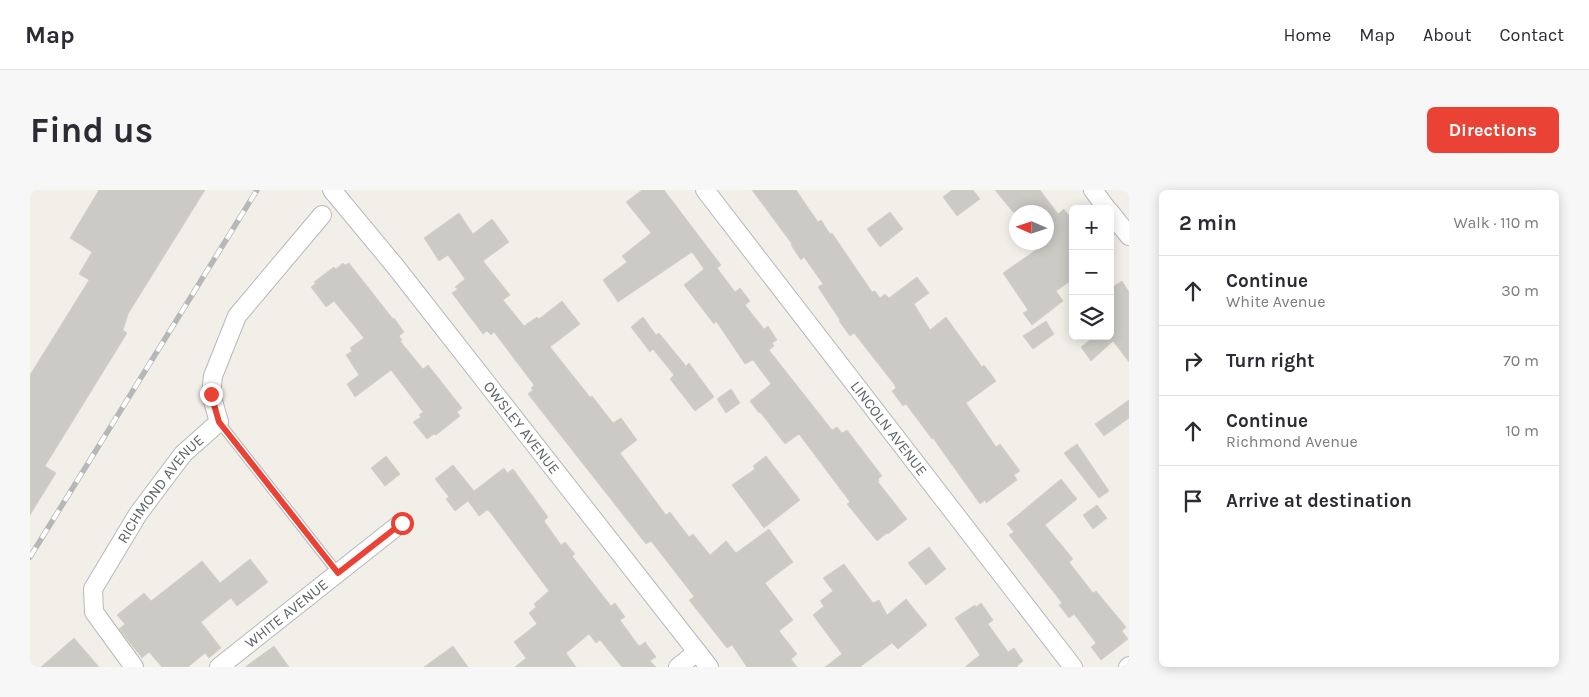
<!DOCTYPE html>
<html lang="en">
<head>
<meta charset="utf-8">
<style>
  :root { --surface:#fff; --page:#f7f7f7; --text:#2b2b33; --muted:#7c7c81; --line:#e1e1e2; --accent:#ea4335 }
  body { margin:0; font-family:Karla,sans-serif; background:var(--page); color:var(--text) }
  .controls { position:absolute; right:15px; top:15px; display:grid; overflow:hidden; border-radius:8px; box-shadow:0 2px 12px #0003 }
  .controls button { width:45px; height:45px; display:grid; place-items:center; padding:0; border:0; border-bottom:1px solid var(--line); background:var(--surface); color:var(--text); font:25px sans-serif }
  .compass { position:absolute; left:979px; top:15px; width:45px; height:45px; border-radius:50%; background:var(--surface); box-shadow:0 2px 12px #0003; rotate:273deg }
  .stop { position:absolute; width:15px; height:15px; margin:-11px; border:4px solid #ea4335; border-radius:50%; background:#fff }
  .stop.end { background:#ea4335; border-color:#fff; box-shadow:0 1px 5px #0008 }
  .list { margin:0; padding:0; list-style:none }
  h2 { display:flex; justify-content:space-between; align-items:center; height:65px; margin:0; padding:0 20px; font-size:21px }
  h2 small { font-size:16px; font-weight:400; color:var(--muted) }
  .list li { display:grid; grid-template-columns:32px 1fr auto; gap:15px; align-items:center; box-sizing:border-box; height:70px; padding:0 20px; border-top:1px solid var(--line) }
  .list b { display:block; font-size:19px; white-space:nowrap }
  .list p { margin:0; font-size:16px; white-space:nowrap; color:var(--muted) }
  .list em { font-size:16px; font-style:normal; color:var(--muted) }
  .icon { flex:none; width:28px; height:28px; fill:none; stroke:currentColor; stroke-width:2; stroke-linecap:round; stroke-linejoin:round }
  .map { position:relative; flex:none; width:1099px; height:477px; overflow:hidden; border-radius:8px }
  header { display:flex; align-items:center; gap:30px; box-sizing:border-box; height:70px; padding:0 25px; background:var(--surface); border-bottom:1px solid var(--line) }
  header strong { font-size:24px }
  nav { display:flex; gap:28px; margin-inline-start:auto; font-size:18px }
  .intro { display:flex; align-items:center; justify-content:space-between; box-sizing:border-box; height:120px; padding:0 30px }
  h1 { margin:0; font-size:35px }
  .button { padding:12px 22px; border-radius:8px; background:var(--accent); color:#fff; font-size:18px; font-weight:700 }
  main { display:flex; gap:30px; padding:0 30px }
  aside { flex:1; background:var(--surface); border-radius:8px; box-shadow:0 2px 12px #0003 }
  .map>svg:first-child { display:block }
  .building { fill:#cccac5; stroke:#d6d1c6 }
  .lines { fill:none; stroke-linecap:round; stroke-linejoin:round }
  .lane-casing { stroke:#b5b8bc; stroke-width:11 }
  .street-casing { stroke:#b5b8bc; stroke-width:20 }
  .lane { stroke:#fff; stroke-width:9 }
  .street { stroke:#fff; stroke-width:18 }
  .rail-casing { stroke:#b6b7b8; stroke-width:5.5 }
  .rail { stroke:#fff; stroke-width:4; stroke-dasharray:11; stroke-linecap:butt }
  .route { stroke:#ea4335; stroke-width:6 }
  .labels { text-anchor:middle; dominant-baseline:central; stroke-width:4.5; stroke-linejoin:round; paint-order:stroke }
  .street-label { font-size:15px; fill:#5f6368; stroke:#fff }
</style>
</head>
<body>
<header>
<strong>Map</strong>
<nav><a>Home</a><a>Map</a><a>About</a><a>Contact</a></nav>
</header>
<div class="intro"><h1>Find us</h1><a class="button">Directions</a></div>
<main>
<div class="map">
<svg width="1099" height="477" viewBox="0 0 1099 477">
  <rect width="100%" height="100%" fill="#f1efe8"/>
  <path class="building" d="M69 0H175L98 124 93 140 97 143 15 276 26 283 0 325V185L59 90 49 84 62 62 40 48Z
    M612 0H634L691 75 687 78 705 102 710 98 720 111 715 115 734 139 738 136 747 150 742 153 744 156 739 160 802 240 807 237 812 243 817 240 852 286 848 289 849 291 848 292 877 329 858 344 857 343 847 351 817 314 820 312 769 244 755 254 730 222 729 223 720 211 741 194 723 170 715 174 686 131 684 134 654 95 674 79 662 62 588 112 573 90 597 72 592 66 621 43 596 12Z
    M722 0H766L788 32 791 30 800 44 802 43 842 102 845 101 850 108 855 104 859 108 887 87 899 103 884 114 900 140 916 127 952 177 954 175 966 191 936 213 966 257 970 254 990 281 984 285 987 290 956 313 955 310 950 314 903 248 902 249 876 214 873 216 862 201 866 198 864 194 824 143 820 146 809 131 810 130 788 97 793 94 774 67 771 70 761 55 762 54Z
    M922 0H943L950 9 927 26 913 7Z
    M965 0H1010L1028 24 1034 19 1043 31V89L1026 101 1033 111 1002 135 993 123 998 120 973 83 1016 53V22H983Z
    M860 22 873 39 850 57 837 39Z
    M429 23 443 44 462 29 479 52 453 71 480 105 473 110 494 136 507 127 509 129 532 111 550 134 520 157 560 207 562 206 583 233 591 228 607 250 590 263 636 325 640 322 659 347 663 344 680 365 696 351 706 363 739 339 763 372 735 393 763 430 749 441 767 464 761 469 767 477H717L702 455 697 458 659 410 664 407 663 405 621 351 616 354 498 204 503 200 501 198 504 195 464 142 461 145 457 141 453 144 422 103 428 99 425 97 435 89 418 65 409 71 394 48Z
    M313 73 315 75 319 73 363 129 364 128 374 142 369 146 372 150 370 151 393 179 398 175 432 218 427 222 430 226 406 245 404 244 397 249 383 232 391 227 389 225 393 222 361 180 325 207 317 194 329 185 316 165 322 161 320 158 334 148 304 111 296 117 281 97 286 93 284 92 304 77 306 79Z
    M1092 91 1099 102V172L1083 151 1061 171 1051 157 1065 146H1080V99Z
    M613 127 626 145 629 143 656 176 659 173 684 207 665 221 640 189 644 185 623 159 620 162 601 137Z
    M1016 131 1024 144 1003 159 993 146Z
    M701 199 710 213 696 223 687 209Z
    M1099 210V228L1074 246 1065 234Z
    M1047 254 1079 301 1069 308 1034 263Z
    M356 266 370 284 355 296 341 278Z
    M736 266 770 310 734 338 702 295 725 279 723 276Z
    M423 275 444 301 474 278 477 283 483 279 518 327 514 331 531 355 535 352 545 364 542 366 581 416 585 413 595 427 590 430 608 455 610 456 615 452 626 467 620 471 626 477H592L570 450 566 453 559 444 536 463 546 477H485L496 468 484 452 507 434 499 423 506 417 504 414 519 401 460 322 457 320 449 326 438 311 425 321 416 309 419 307 405 289Z
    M1031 289 1047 309 1015 335 1043 369 1039 372 1063 403 1066 401 1096 437 1092 441 1098 449 1071 470 1061 457 1066 453 1044 424 1039 428 1029 415 1032 413 979 345 984 342 977 334Z
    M1067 315 1077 328 1063 339 1053 325Z
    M899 357 916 379 896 395 878 373Z
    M220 369 238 392 207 416 201 408 171 432 191 458 179 468 175 463 158 477H132L119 462 112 468 89 439 95 434 87 425 114 403 121 411 172 371 190 393Z
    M814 374 843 413 849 410 857 425 876 409 897 435 868 459 862 453 830 477H795L812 464 783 425 794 416 790 411 803 401 793 388Z
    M951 413 963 430 958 434 978 462 984 458 993 471 987 476 988 477H935L950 465 925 428 945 415 946 417Z
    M44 448 69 477H11Z
    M244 456 259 477H215Z
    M423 456 438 477H394Z"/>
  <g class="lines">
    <g class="lane-casing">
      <path id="lane" d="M189 232 308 383"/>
    </g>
    <g class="street-casing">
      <g id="street">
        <path id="s1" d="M302 0 365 76 679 477"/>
        <path id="s2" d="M675 0 1043 477"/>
        <path d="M1063 0 1077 19"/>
        <path d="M1080 22 1099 46"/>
        <path id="s3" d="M104 477 64 422 63 399 108 324 153 264 189 232 181 204 183 186 207 126 292 25"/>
        <path id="s4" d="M189 477 371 333"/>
        <path d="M648 477 667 462"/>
        <path d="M1098 477 1099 476"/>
      </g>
    </g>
    <use href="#lane" class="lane"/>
    <use href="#street" class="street"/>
    <g class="rail-casing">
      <path id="rail" d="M0 367 227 0"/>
    </g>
    <use href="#rail" class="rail"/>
  </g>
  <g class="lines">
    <path class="route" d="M181 204 189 232 308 383 372 333"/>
  </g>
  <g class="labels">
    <g class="street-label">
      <text stroke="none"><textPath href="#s1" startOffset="304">OWSLEY AVENUE</textPath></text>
      <text stroke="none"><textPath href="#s2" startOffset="301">LINCOLN AVENUE</textPath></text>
      <text stroke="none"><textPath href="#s3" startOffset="212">RICHMOND AVENUE</textPath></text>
      <text stroke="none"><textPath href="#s4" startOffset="86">WHITE AVENUE</textPath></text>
    </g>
  </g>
</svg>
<div class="controls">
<button>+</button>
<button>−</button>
<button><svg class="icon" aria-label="layers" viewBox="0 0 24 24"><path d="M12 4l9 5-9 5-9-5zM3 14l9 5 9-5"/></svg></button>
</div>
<svg class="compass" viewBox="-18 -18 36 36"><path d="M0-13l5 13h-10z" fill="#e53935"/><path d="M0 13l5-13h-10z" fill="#7c7c81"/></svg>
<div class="stop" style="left:372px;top:333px"></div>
<div class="stop end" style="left:181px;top:204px"></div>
</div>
<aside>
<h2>2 min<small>Walk · 110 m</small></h2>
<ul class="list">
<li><svg class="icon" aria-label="ahead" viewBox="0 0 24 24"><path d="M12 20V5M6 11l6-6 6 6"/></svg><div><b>Continue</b><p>White Avenue</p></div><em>30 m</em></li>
<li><svg class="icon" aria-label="right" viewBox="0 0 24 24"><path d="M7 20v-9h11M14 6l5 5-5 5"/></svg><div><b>Turn right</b></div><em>70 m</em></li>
<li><svg class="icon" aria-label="ahead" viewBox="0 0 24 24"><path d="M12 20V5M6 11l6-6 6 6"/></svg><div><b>Continue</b><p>Richmond Avenue</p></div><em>10 m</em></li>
<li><svg class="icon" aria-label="arrive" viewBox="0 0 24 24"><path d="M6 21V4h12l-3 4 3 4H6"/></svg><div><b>Arrive at destination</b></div></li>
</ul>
</aside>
</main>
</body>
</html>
